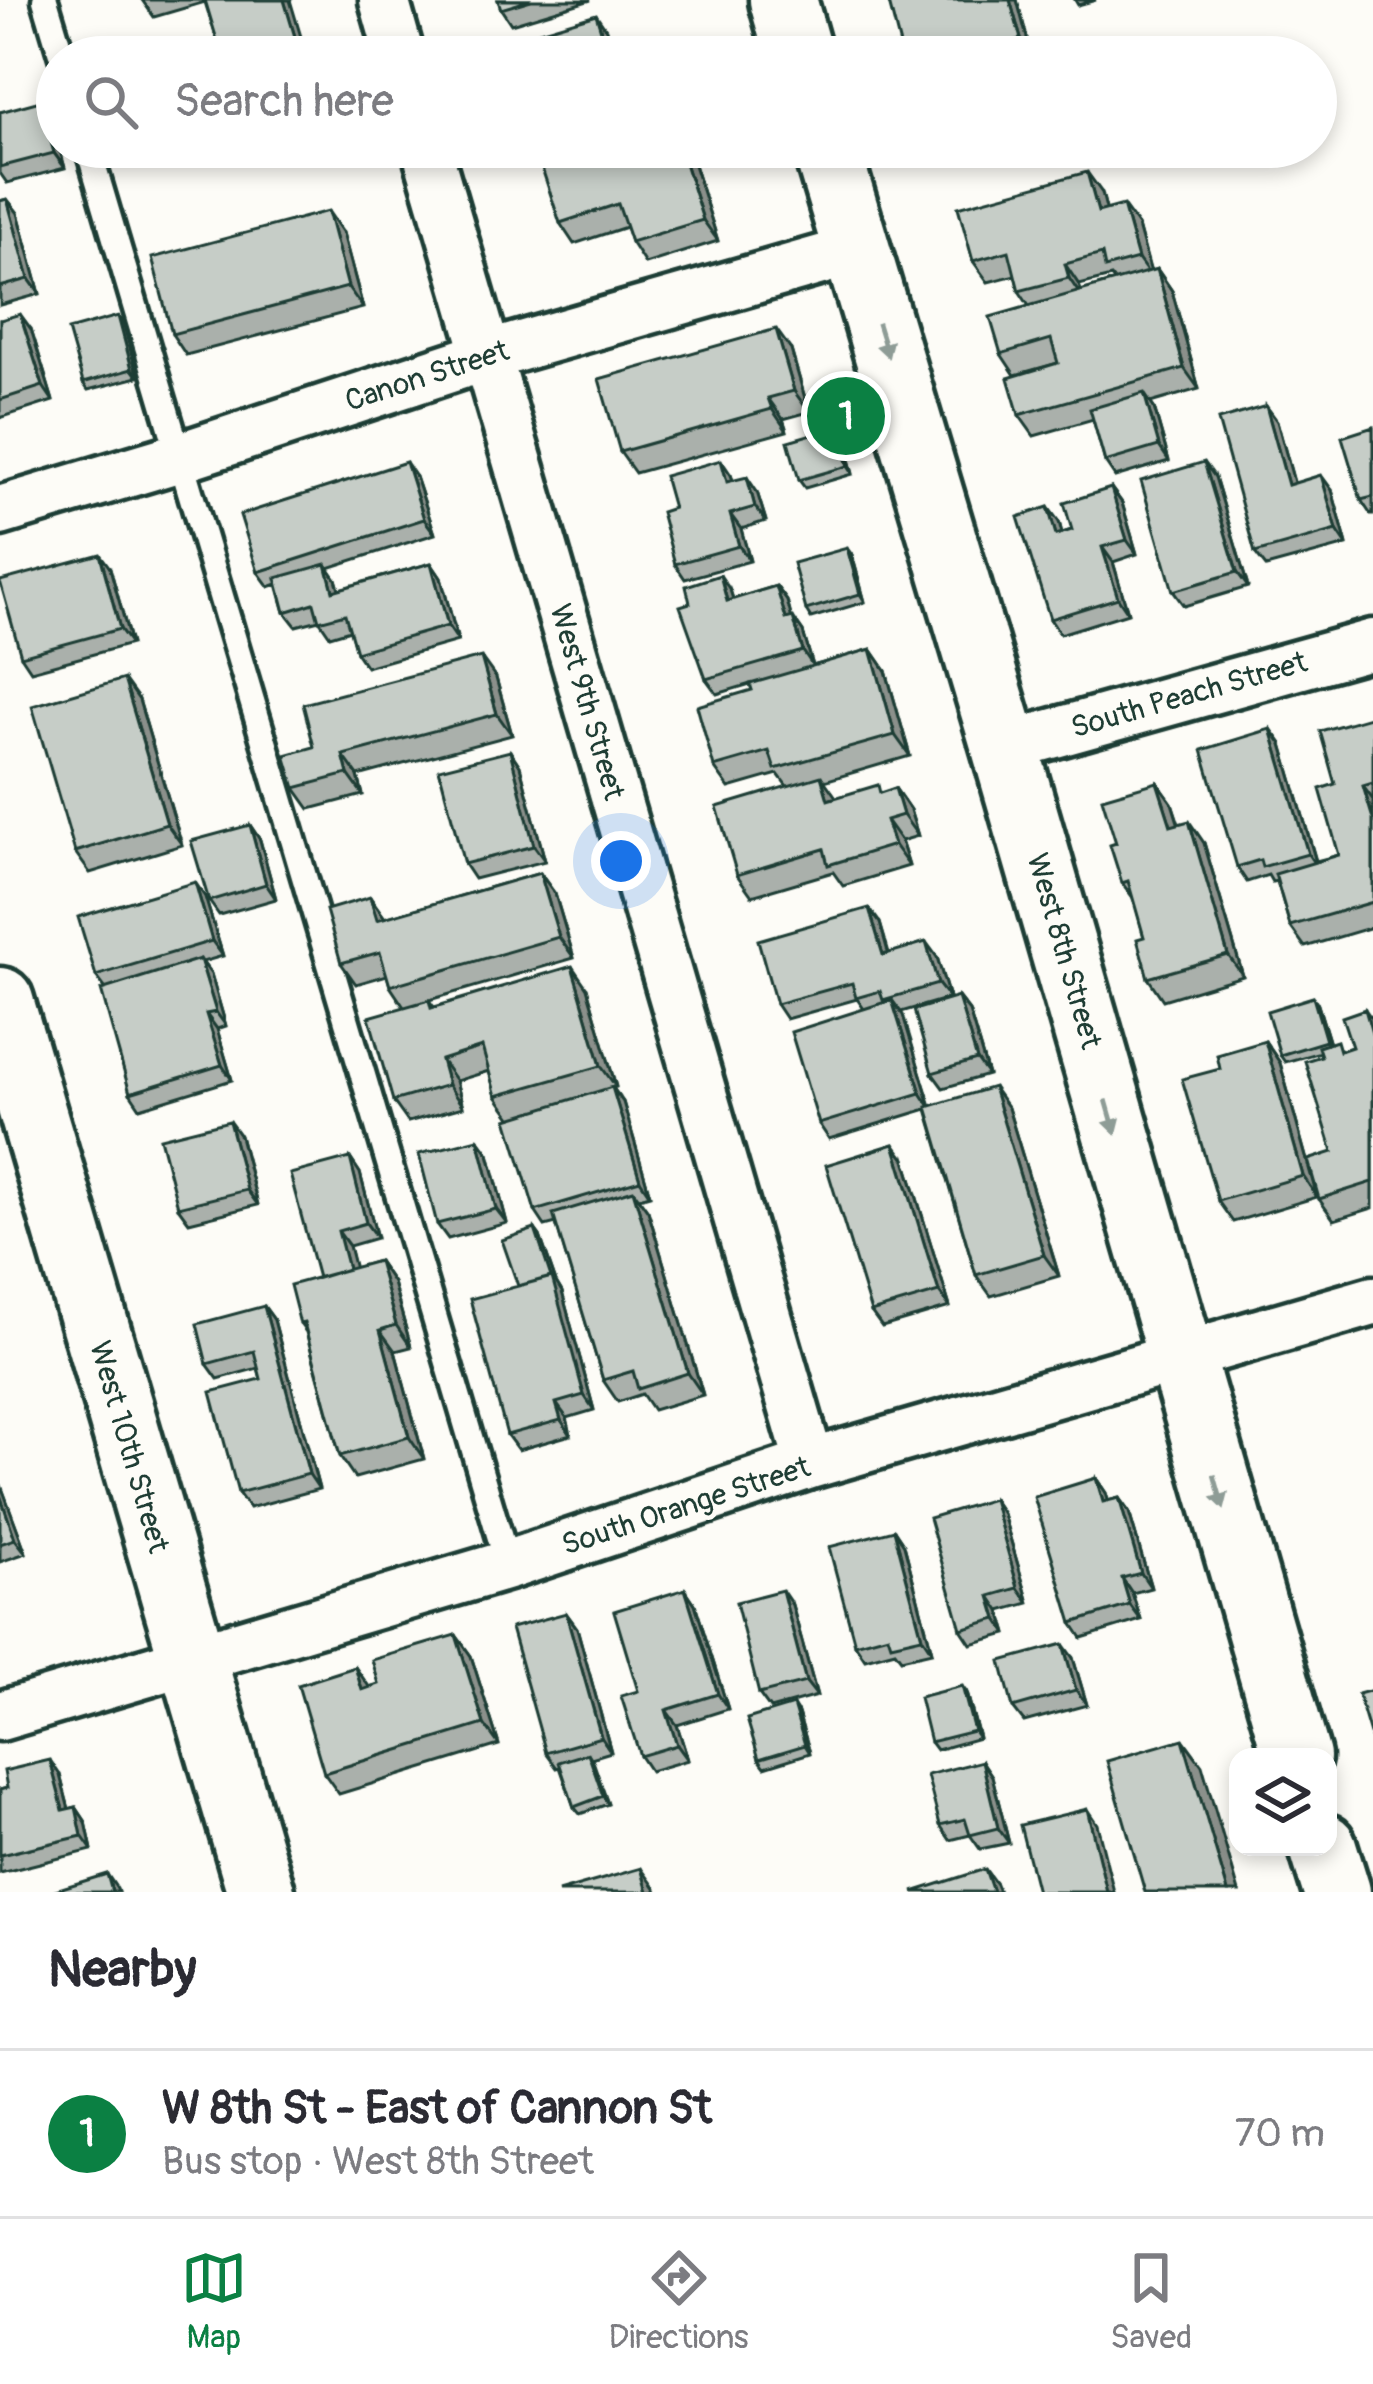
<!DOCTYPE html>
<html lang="en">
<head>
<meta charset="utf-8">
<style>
  :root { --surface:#fff; --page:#f7f7f7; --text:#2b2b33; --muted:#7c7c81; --line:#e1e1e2; --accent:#0b8043 }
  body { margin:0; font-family:Pangolin,sans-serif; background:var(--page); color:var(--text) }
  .controls { position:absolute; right:36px; bottom:36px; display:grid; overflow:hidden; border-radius:24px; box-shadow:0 6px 18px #0003 }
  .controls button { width:108px; height:108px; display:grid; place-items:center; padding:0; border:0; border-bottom:3px solid var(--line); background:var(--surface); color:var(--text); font:60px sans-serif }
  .you { position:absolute; left:621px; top:861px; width:42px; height:42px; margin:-30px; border:9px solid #fff; border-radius:50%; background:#1a73e8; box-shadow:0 0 0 18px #1a73e833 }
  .badge { display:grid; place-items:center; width:78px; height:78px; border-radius:50%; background:var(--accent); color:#fff; font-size:39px; font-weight:700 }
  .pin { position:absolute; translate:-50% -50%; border:6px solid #fff; box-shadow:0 3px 12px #0006 }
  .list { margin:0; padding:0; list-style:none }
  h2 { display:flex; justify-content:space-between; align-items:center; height:156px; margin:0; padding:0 48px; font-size:51px }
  h2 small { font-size:39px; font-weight:400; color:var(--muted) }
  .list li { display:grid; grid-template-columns:78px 1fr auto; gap:36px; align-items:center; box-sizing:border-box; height:168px; padding:0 48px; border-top:3px solid var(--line) }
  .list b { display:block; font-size:45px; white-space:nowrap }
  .list p { margin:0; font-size:39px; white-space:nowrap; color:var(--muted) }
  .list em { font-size:39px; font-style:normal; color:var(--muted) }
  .icon { flex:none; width:66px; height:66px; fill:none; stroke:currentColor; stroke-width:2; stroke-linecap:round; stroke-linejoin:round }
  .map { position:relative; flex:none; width:1373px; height:1892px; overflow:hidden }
  .search { position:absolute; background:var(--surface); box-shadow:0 6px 18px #0003; left:36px; right:36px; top:36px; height:132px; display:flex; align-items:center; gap:30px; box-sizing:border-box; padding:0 42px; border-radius:66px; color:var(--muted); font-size:45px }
  .sheet { height:324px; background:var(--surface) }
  nav { display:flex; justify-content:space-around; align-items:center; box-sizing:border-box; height:168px; border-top:3px solid var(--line); background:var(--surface); font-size:33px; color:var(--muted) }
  nav a { display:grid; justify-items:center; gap:6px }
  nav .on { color:var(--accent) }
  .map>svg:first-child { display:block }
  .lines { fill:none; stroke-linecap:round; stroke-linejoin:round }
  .lane-casing { stroke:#1f3d34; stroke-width:33 }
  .street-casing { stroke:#1f3d34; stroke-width:57 }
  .secondary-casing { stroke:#1f3d34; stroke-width:75 }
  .lane { stroke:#fdfcf7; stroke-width:24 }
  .street { stroke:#fdfcf7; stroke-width:48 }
  .secondary { stroke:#fdfcf7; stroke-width:66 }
  .wall { fill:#aab0ab; stroke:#1f3d34; stroke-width:3; fill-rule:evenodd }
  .shaded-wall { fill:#8b908b; stroke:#1f3d34; stroke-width:3 }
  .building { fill:#c6cdc7; stroke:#1f3d34; stroke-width:3 }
  .oneway { fill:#8e9c96 }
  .labels { text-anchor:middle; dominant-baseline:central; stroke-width:9; stroke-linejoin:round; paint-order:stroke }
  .street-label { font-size:30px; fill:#1f3d34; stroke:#fdfcf7 }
</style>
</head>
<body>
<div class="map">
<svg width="1373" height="1892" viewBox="0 0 1373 1892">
  <rect width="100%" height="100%" fill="#fdfcf7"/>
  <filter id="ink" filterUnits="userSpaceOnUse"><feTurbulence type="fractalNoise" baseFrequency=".00833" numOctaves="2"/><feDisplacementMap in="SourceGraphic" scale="24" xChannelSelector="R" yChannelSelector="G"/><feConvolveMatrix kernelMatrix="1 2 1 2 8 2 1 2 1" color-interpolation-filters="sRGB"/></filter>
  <g filter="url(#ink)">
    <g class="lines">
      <g class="lane-casing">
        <path id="lane" d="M45 0 62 57
          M88 147 508 1565"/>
      </g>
      <g class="street-casing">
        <path id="street" d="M384 0 400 57
          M426 147 810 1464
          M0 511 180 457 486 356 856 250
          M1005 747 1373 644
          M0 1716 508 1565 810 1464 1373 1301"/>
      </g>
      <g class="secondary-casing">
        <path id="secondary" d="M783 0 799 57
          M826 147 1005 747 1297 1757
          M0 1001 261 1892
          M1323 1847 1337 1892"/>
      </g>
      <use href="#lane" class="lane"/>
      <use href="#street" class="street"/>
      <use href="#secondary" class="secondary"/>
    </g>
    <path class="wall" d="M142 0H290L220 50 205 2 154 17Z
      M498 0H591L511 24 501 9Z
      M1017 0 1031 53 1018 57H903Z
      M1075 0H1096L1078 5Z
      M0 112 51 116 57 147H59L65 168 7 183 0 173Z
      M557 147H611L616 154 691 155 718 241 645 264 631 242 626 227 574 244 560 223Z
      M1102 193 1106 209 1138 226 1150 271 1157 269 1172 291 1199 389 1150 403 1154 408 1169 461 1115 477 1105 462 1093 419 1034 436 1019 415 1058 363 1015 375 1001 354 1029 306 1019 291 1015 275 988 282 973 261ZM1111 277 1114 281 1081 291 1079 285Z
      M7 199 18 213 40 294 0 305V201Z
      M343 233 363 308 186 355 172 334Z
      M0 320 31 329 53 401 0 418Z
      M123 323 138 377 88 390 83 383Z
      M791 350 809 412 783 419 787 431 635 473 620 452Z
      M1266 406 1277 421 1294 483 1332 490 1347 545 1266 567 1255 553Z
      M836 427 842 434 853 474 805 488 799 480Z
      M1373 427V515H1371L1361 500Z
      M731 475 733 480 757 492 766 521 741 529 750 561 685 579 675 564 673 508Z
      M416 477 435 534 328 568 336 579 339 589 431 563 441 578 458 641 366 667 356 652 350 630 330 636 319 620 296 626 285 612 277 584 269 587 258 572Z
      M1215 477 1248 587 1184 606 1173 591Z
      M1111 488 1122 503 1137 554 1113 562 1128 613 1060 634 1050 619 1059 522 1062 533 1072 530Z
      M852 555 865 602 811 618 806 610Z
      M110 568 131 644 31 671 21 656Z
      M776 586 787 601 791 617 803 632 813 666 871 649 886 671 910 756 824 781 836 798 883 793 895 788 910 810 918 836 901 841 909 866 843 886 833 872 752 896 737 875 787 786 778 774 729 788 714 767 752 690 750 684 717 694 706 679 730 590 733 599Z
      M496 678 512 735 358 776 363 795 310 809 295 788 314 747Z
      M139 700 182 845 90 873 75 852Z
      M1373 716V927L1305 947 1290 926 1277 881 1272 882 1268 875 1247 882 1237 867 1271 729 1282 744 1316 861 1339 855 1335 784Z
      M510 751 520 766 545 861 474 879 464 864Z
      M1157 782 1172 803 1179 824 1204 843 1243 976 1163 1000 1148 978 1144 937 1134 899 1122 883 1116 843Z
      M250 825 260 840 276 899 219 915 209 901Z
      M540 873 555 894 574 958 429 1000 434 1007 587 988 616 1087 613 1088 623 1102 650 1195 639 1198 648 1211 703 1395 653 1410 642 1394 618 1402 603 1380 556 1223 545 1226 535 1211 511 1117 496 1096 489 1071 456 1081 463 1107 408 1122 393 1101 404 1007 390 986 387 975 356 984 341 963 370 897 385 918Z
      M205 897 223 956 202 962 211 974 226 1026 217 1029 232 1080 140 1108 130 1093 105 988 96 976Z
      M880 923 889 953 937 957 949 998 901 1012 931 1106 1008 1108 1059 1276 991 1296 976 1275 927 1109 829 1139 819 1124 864 1009 857 999 786 1019 776 1004Z
      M958 997 969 1011 988 1075 943 1088 932 1073Z
      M1318 1005 1330 1044 1343 1050 1352 1047 1365 1009 1373 1021V1208L1334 1220 1319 1199 1333 1152 1321 1056 1320 1052 1285 1062 1280 1055Z
      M1265 1041 1280 1063 1317 1197 1233 1222 1218 1201 1220 1069Z
      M240 1136 258 1205 189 1222 178 1207Z
      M478 1139 489 1154 507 1223 448 1239 437 1224Z
      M350 1158 360 1173 377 1238 349 1246 354 1268 378 1261 393 1283 411 1347 395 1351 424 1459 355 1478 340 1456 306 1332 300 1324 318 1278Z
      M905 1159 950 1307 882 1327 871 1312Z
      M535 1229 540 1236 556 1282 562 1292 594 1410 567 1418 571 1435 518 1450 507 1435Z
      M264 1306 274 1320 319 1489 249 1508 238 1493 261 1379 258 1368 218 1379 207 1364Z
      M1096 1478 1106 1493 1108 1501 1119 1498 1129 1512 1151 1588 1132 1593 1141 1620 1082 1638 1072 1623Z
      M0 1483 26 1553 0 1562Z
      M993 1499 1003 1514 1029 1603 1000 1611 1007 1634 971 1644 961 1629Z
      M894 1530 904 1545 932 1652 901 1659 895 1651 865 1659 855 1644Z
      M685 1589 695 1604 728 1709 677 1725 688 1760 650 1771 640 1756 638 1691Z
      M792 1605 817 1696 770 1709 759 1694Z
      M566 1613 577 1628 611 1752 591 1758 608 1804 580 1814 574 1807 560 1767 557 1768 546 1753Z
      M456 1635 471 1656 499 1745 339 1794 324 1773 355 1667 369 1687 379 1684Z
      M1073 1658 1087 1705 1024 1722 1013 1708Z
      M967 1693 979 1738 936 1750 930 1742Z
      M798 1713 810 1753 765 1767 759 1759Z
      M982 1761 992 1776 1009 1843 980 1849 970 1835 950 1840 940 1825Z
      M60 1775 69 1809 76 1807 86 1822 92 1850 0 1873V1790Z"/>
    <path class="shaded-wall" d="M284 0H290L307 57H301Z
      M1010 0H1017L1031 53 1021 39Z
      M596 14 606 29 615 57H609Z
      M40 101 51 116 57 139V147H59L65 168 54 153Z
      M605 147H611L616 154 608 156Z
      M680 147H685L691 155 718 241 703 220Z
      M1087 172 1102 193 1112 233 1098 212Z
      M7 199 18 213 40 294 29 279Z
      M1123 205 1138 226 1153 280 1138 259Z
      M328 211 343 233 363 308 348 287Z
      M1065 264 1079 285 1083 299 1069 278Z
      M1157 269 1172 291 1199 389 1184 368Z
      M20 314 31 329 53 401 43 386Z
      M118 316 123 323 138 377 132 369Z
      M776 329 791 350 809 412 794 391Z
      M1144 393 1154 408 1169 461 1159 446Z
      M768 398 783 419 787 431 772 409Z
      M1266 406 1277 421 1299 500 1288 485Z
      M836 427 842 434 853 474 848 466Z
      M721 460 731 475 738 496 727 482Z
      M406 462 416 477 435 534 424 519Z
      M1204 462 1215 477 1248 587 1237 572Z
      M1321 475 1332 490 1347 545 1337 530Z
      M747 477 757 492 766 521 755 507Z
      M1111 488 1122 503 1137 554 1127 540Z
      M1048 507 1059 522 1066 550 1056 535Z
      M730 514 741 529 750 561 739 546Z
      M1102 547 1113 562 1128 613 1118 598Z
      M847 548 852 555 865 602 860 594Z
      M100 554 110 568 131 644 120 629Z
      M431 563 441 578 458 641 448 626Z
      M326 564 336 579 344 606 333 591Z
      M720 575 730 590 738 615 727 601Z
      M776 586 787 601 796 634 786 619Z
      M793 617 803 632 813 666 803 651Z
      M871 649 886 671 910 756 895 735Z
      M481 657 496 678 512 735 497 714Z
      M124 679 139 700 182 845 167 824Z
      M1271 729 1282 744 1318 869 1308 854Z
      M510 751 520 766 545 861 534 846Z
      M343 755 358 776 363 795 348 774Z
      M821 776 836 797 828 800Z
      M1157 782 1172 803 1186 848 1171 826Z
      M1363 786 1373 800V819Z
      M895 788 910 810 918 836 903 815Z
      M886 820 901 841 909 866 894 845Z
      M1189 821 1204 843 1243 976 1228 955Z
      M250 825 260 840 276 899 266 884Z
      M540 873 555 894 574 958 559 937Z
      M195 882 205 897 223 956 212 941Z
      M370 897 385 918 377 920Z
      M869 908 880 923 893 970 883 955Z
      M926 942 937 957 949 998 938 984Z
      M200 959 211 974 226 1026 216 1012Z
      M572 966 587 988 616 1087 601 1066Z
      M958 997 969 1011 988 1075 977 1060Z
      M1313 997 1318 1005 1331 1048 1326 1041Z
      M892 1000 903 1015 931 1108 921 1093Z
      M206 1014 217 1029 232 1080 222 1065Z
      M1265 1041 1280 1063 1317 1197 1303 1176Z
      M441 1060 456 1081 463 1107 448 1085Z
      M612 1087 623 1102 650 1195 640 1180Z
      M993 1087 1008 1108 1059 1276 1044 1255Z
      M229 1121 240 1136 258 1205 247 1190Z
      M478 1139 489 1154 507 1223 496 1209Z
      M894 1144 905 1159 950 1307 939 1292Z
      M350 1158 360 1173 377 1238 366 1223Z
      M633 1190 648 1211 703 1395 688 1373Z
      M535 1229 540 1236 556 1282 562 1292 594 1410 584 1395Z
      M338 1231 349 1246 359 1285 348 1270Z
      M378 1261 393 1283 411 1347 396 1325Z
      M264 1306 274 1320 319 1489 309 1474Z
      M380 1330 395 1351 424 1459 409 1437Z
      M556 1403 567 1418 571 1435 561 1420Z
      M1096 1478 1106 1493 1113 1517 1103 1502Z
      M0 1483 1 1485 26 1553 15 1539 0 1495Z
      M1119 1498 1129 1512 1151 1588 1141 1573Z
      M993 1499 1003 1514 1029 1603 1018 1588Z
      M894 1530 904 1545 932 1652 922 1637Z
      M1122 1578 1132 1593 1141 1620 1130 1605Z
      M685 1589 695 1604 728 1709 718 1694Z
      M782 1590 792 1605 817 1696 806 1682Z
      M990 1596 1000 1611 1007 1634 997 1619Z
      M566 1613 577 1628 611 1752 601 1737Z
      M456 1635 471 1656 499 1745 484 1724Z
      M1063 1644 1073 1658 1087 1705 1076 1690Z
      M355 1667 370 1688 362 1690Z
      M962 1686 967 1693 979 1738 974 1731Z
      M793 1705 798 1713 810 1753 805 1745Z
      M666 1710 677 1725 688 1760 677 1745Z
      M1183 1739 1202 1765 1239 1892H1228Z
      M588 1753 593 1761 608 1804 603 1796Z
      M50 1760 60 1775 73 1825 63 1810Z
      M982 1761 992 1776 1009 1843 998 1828Z
      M76 1807 86 1822 92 1850 82 1836Z
      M1087 1809 1097 1824 1114 1892H1107Z
      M641 1868 656 1889 657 1892H648Z
      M985 1869 996 1884 999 1892H993Z
      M107 1874 117 1889 118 1892H112Z"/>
    <path class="building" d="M205 0H284L301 57H199L220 50Z
      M498 0H531L501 9Z
      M899 0H1010L1021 39 954 57H903L889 3Z
      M596 14 609 57H503L499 43Z
      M40 101 54 153 0 167V112Z
      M557 147H605L608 156 637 147H680L703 220 631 242 618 204 560 223 537 153Z
      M1087 172 1098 212 1123 205 1138 259 1105 268 1102 254 1065 264 1069 278 1019 291 1009 251 973 261 958 207Z
      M7 199 29 279 0 287V201Z
      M328 211 348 287 172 334 152 258Z
      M1157 269 1184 368 1019 415 1008 378 1058 363 1051 339 1001 354 990 317Z
      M20 314 43 386 0 400V320Z
      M118 316 132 369 83 383 68 330Z
      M776 329 794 391 768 398 772 409 620 452 599 379Z
      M1144 393 1159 446 1105 462 1090 409Z
      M1266 406 1288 485 1321 475 1337 530 1255 553 1218 420Z
      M836 427 848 466 799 480 788 441Z
      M1373 427V497L1361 500 1342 437Z
      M721 460 727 482 747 477 755 507 730 514 739 546 675 564 661 512 673 508 664 476Z
      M406 462 424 519 258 572 240 515Z
      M1204 462 1237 572 1173 591 1141 481Z
      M1111 488 1127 540 1102 547 1118 598 1050 619 1018 517 1048 507 1056 535 1072 530 1064 503Z
      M847 548 860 594 806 610 793 563Z
      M100 554 120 629 21 656 0 581Z
      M431 563 448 626 356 652 345 614 319 621 314 603 285 612 276 578 326 564 333 591Z
      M720 575 727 601 776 586 786 619 793 617 803 651 706 679 680 606 690 603 686 586Z
      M871 649 895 735 775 769 769 751 714 767 697 706 752 690 750 684Z
      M481 657 497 714 343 755 348 774 295 788 285 755 314 747 303 704Z
      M124 679 167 824 75 852 32 706Z
      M1373 716V783L1363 786 1373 819V902L1290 926 1275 874 1339 855 1320 789 1335 784 1320 731Z
      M1271 729 1308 854 1262 867 1260 860 1237 867 1202 750Z
      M510 751 534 846 464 864 439 769Z
      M821 776 828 800 878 785 880 793 895 788 903 815 886 820 894 845 828 865 824 849 737 875 717 807Z
      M1157 782 1171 826 1189 821 1228 955 1148 978 1137 939 1144 937 1128 881 1122 883 1110 845 1116 843 1102 798Z
      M250 825 266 884 209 901 191 841Z
      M540 873 559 937 390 986 380 952 341 963 326 910 370 897 377 920Z
      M195 882 212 941 96 976 78 917Z
      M869 908 883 955 926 942 938 984 883 1000 880 991 856 998 852 983 776 1004 758 940Z
      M200 959 216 1012 206 1014 222 1065 130 1093 101 990Z
      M572 966 601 1066 496 1096 482 1047 441 1060 448 1085 393 1101 369 1017 429 1000 431 1008Z
      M958 997 977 1060 932 1073 914 1010Z
      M1313 997 1326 1041 1280 1055 1267 1011Z
      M892 1000 921 1093 819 1124 791 1032Z
      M1365 1009 1373 1037V1182L1319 1199 1308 1160 1333 1152 1305 1061 1321 1056 1318 1047 1337 1041 1340 1051 1352 1047 1342 1017Z
      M1265 1041 1303 1176 1218 1201 1182 1079 1220 1069 1217 1055Z
      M612 1087 640 1180 535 1211 507 1119Z
      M993 1087 1044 1255 976 1275 927 1107Z
      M229 1121 247 1190 178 1207 160 1138Z
      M478 1139 496 1209 437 1224 419 1154Z
      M894 1144 939 1292 871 1312 826 1165Z
      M350 1158 366 1223 338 1231 348 1269 318 1278 290 1174Z
      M633 1190 688 1373 638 1389 633 1371 603 1380 553 1214Z
      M535 1229 551 1277 518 1286 502 1240Z
      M378 1261 396 1325 380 1330 409 1437 340 1456 304 1323 300 1324 290 1285Z
      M552 1277 584 1395 556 1403 561 1420 507 1435 470 1299Z
      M264 1306 309 1474 238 1493 211 1392 261 1379 254 1351 207 1364 197 1324Z
      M1096 1478 1103 1502 1119 1498 1141 1573 1122 1578 1130 1605 1072 1623 1034 1497Z
      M0 1495 15 1539 0 1544Z
      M993 1499 1018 1588 990 1596 997 1619 961 1629 929 1518Z
      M894 1530 922 1637 891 1644 888 1635 855 1644 829 1547Z
      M685 1589 718 1694 666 1710 677 1745 640 1756 621 1696 638 1691 614 1611Z
      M782 1590 806 1682 759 1694 736 1602Z
      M566 1613 601 1737 546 1753 511 1628Z
      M456 1635 484 1724 324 1773 298 1685 355 1667 362 1690 379 1684 372 1660Z
      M1063 1644 1076 1690 1013 1708 1001 1661Z
      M962 1686 974 1731 930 1742 919 1697Z
      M1373 1690V1744L1358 1694Z
      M793 1705 805 1745 759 1759 747 1719Z
      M1183 1739 1228 1892H1145L1107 1761Z
      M588 1753 603 1796 574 1807 559 1762Z
      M50 1760 63 1810 76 1807 82 1836 0 1855V1790L7 1788 4 1771Z
      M982 1761 998 1828 970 1835 965 1819 940 1825 927 1775Z
      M1087 1809 1107 1892H1037L1020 1825Z
      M641 1868 648 1892H558Z
      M985 1869 993 1892H913Z
      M107 1874 112 1892H49Z"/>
    <defs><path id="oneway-solid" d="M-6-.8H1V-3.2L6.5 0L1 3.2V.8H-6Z" transform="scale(3)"/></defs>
    <g class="oneway">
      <use href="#oneway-solid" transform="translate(883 340) rotate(73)"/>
      <use href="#oneway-solid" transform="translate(1111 1117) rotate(74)"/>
      <use href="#oneway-solid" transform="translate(1219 1492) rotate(74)"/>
    </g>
  </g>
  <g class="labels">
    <g class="street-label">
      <text transform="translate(427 376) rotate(-18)">Canon Street</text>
      <text transform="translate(1189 695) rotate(-16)">South Peach Street</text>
      <text transform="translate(587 702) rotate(74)">West 9th Street</text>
      <text transform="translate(1064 951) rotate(74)">West 8th Street</text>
      <text transform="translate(129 1447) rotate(74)">West 10th Street</text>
      <text transform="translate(686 1506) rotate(-18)">South Orange Street</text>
    </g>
  </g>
</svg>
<div class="controls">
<button><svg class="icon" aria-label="layers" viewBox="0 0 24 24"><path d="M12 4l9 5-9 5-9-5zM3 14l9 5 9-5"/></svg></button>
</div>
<div class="you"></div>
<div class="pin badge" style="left:846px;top:416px">1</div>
<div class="search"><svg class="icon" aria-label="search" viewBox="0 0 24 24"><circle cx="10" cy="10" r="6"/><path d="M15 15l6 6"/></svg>Search here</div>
</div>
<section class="sheet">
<h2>Nearby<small></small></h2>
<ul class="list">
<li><span class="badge">1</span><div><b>W 8th St - East of Cannon St</b><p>Bus stop · West 8th Street</p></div><em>70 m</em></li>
</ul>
</section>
<nav>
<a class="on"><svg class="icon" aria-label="map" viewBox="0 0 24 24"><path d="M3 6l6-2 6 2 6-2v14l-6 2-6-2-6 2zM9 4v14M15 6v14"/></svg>Map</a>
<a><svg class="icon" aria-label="directions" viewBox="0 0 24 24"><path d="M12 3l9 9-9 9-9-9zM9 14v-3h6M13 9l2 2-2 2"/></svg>Directions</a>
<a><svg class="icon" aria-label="saved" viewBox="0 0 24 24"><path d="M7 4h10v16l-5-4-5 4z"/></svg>Saved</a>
</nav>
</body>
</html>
